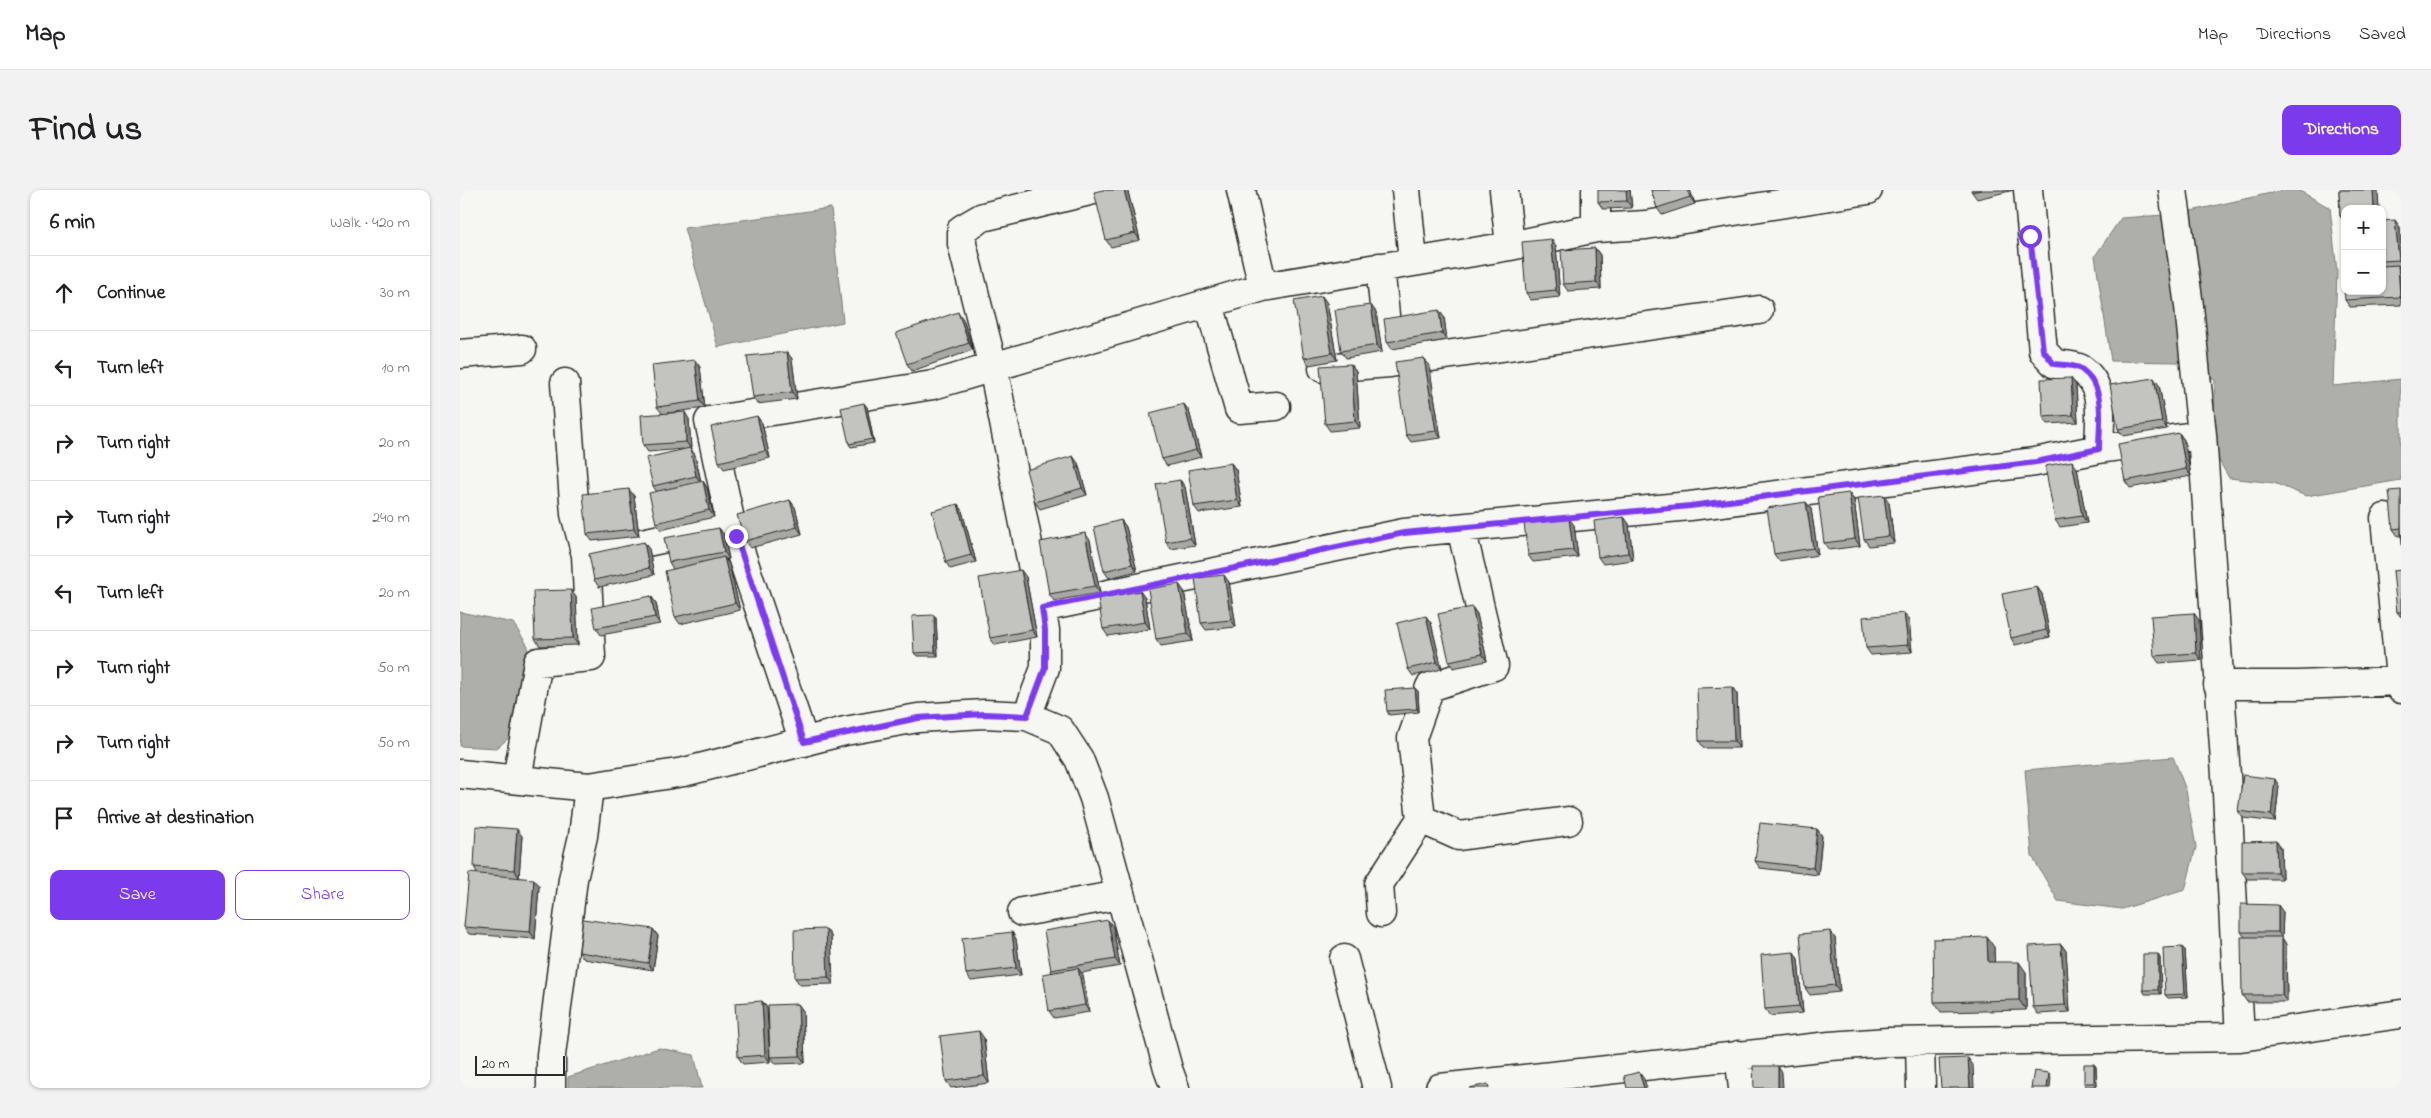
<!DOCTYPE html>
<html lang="en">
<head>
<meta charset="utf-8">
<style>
  :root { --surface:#fff; --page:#f2f2f2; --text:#202124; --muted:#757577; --line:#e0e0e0; --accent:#7c3aed }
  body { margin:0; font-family:"Indie Flower",sans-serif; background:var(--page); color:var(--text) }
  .controls { position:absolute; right:15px; top:15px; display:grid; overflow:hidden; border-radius:10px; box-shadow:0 1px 4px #0004 }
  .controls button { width:45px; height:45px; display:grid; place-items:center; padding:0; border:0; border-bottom:1px solid var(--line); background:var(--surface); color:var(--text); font:25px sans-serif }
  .scale { position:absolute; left:15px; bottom:12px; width:90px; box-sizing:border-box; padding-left:5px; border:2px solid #2b2b2b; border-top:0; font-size:14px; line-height:18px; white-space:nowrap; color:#2b2b2b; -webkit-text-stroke:4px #f6f6f2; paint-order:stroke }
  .stop { position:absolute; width:15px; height:15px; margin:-11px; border:4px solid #7c3aed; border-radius:50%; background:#fff }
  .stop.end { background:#7c3aed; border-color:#fff; box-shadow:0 1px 5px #0008 }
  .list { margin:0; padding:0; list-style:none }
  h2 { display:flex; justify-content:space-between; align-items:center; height:65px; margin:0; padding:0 20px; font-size:21px }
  h2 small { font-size:16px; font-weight:400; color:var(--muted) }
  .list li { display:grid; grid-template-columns:32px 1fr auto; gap:15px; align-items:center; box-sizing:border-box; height:75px; padding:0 20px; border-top:1px solid var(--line) }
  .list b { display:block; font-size:19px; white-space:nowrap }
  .list em { font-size:16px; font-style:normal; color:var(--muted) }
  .actions { display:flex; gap:10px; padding:15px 20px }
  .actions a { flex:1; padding:11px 0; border:1px solid var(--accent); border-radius:10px; text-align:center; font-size:18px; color:var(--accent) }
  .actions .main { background:var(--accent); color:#fff }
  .icon { flex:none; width:28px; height:28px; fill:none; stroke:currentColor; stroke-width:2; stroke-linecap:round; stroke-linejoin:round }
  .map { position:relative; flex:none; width:1941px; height:898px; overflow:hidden; border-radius:10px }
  header { display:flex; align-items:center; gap:30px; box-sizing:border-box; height:70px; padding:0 25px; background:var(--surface); border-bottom:1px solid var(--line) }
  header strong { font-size:24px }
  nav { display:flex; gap:28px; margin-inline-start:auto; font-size:18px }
  .intro { display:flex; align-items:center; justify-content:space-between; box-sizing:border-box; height:120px; padding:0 30px }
  h1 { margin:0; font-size:35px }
  .button { padding:12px 22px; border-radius:10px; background:var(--accent); color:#fff; font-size:18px; font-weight:700 }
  main { display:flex; gap:30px; padding:0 30px }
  aside { flex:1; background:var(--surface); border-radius:10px; box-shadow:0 1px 4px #0004 }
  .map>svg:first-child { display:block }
  .water { fill:#aeaeab; stroke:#7a7a78 }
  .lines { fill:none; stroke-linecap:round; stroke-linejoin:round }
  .street-casing { stroke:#2b2b2b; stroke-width:31 }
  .secondary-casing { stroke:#2b2b2b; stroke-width:31 }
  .street { stroke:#f6f6f2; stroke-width:28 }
  .secondary { stroke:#f6f6f2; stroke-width:28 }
  .wall { fill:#a8a8a5; stroke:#2b2b2b }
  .shaded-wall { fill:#888886; stroke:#2b2b2b }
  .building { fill:#c3c3c0; stroke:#2b2b2b }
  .route { stroke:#7c3aed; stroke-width:6 }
</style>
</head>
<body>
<header>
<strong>Map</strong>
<nav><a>Map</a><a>Directions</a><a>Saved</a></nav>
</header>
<div class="intro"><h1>Find us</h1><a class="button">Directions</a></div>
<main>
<aside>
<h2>6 min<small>Walk · 420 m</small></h2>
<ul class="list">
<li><svg class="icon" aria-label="ahead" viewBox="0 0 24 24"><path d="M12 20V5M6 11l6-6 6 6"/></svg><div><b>Continue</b></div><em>30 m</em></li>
<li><svg class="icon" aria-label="left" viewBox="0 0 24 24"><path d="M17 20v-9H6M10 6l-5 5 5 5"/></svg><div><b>Turn left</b></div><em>10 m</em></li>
<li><svg class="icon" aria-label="right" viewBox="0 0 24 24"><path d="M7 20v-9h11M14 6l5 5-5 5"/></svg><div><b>Turn right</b></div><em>20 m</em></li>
<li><svg class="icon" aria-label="right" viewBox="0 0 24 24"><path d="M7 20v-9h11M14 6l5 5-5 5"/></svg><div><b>Turn right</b></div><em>240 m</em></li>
<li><svg class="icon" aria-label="left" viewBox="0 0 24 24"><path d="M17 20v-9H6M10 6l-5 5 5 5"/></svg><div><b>Turn left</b></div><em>20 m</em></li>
<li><svg class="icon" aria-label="right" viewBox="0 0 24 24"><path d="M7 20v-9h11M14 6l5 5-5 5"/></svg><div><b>Turn right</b></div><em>50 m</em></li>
<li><svg class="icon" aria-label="right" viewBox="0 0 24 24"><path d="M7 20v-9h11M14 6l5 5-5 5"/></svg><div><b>Turn right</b></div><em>50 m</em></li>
<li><svg class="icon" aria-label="arrive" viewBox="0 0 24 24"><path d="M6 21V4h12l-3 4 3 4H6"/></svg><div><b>Arrive at destination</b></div></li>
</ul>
<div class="actions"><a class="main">Save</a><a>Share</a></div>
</aside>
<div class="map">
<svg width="1941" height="898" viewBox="0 0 1941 898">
  <rect width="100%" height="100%" fill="#f6f6f2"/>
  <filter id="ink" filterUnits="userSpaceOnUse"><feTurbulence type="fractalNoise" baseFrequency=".02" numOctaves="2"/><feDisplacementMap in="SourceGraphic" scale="10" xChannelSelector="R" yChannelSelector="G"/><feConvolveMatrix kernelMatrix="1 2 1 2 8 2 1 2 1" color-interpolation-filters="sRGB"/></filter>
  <g filter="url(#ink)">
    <path class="water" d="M1824 0H1838L1870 18 1877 82 1873 196 1941 189V290L1846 306 1814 293 1769 288 1753 260 1755 190 1717 172 1651 171 1635 66 1661 28 1718 24Z
      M371 18 383 132 258 157 224 38Z
      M0 422 53 433 68 456 59 539 37 558 0 556Z
      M1713 567 1726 600 1736 657 1725 700 1662 719 1598 711 1572 666 1565 580Z
      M199 858 234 865 242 898H108V887Z"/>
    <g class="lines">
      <g class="street-casing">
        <path id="street" d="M781 0 803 97
          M946 0 953 71
          M1044 0 1050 56
          M1136 0V38
          M1568 0 1583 161 1595 174C1602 175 1615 175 1621 179 1647 197 1639 233 1639 259
          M1713 0 1729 116 1742 245 1766 585 1780 847
          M920 77 930 173
          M749 114 779 219 816 216
          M0 164 62 159
          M863 178 930 173 1299 120
          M105 193 115 324 126 365
          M1925 328 1941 499
          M271 334 344 552
          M581 418 944 343 1230 316 1575 272 1639 259 1742 245
          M1758 495H1838L1940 491
          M567 526 585 478V440L533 177 502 54V39L523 27 634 0
          M57 589 78 472 131 467 126 365 271 334 249 231 473 195 803 97 1050 56 1136 38 1186 35 1408 0
          M961 629 999 646 1108 631
          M562 722 660 705
          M921 723 919 694 961 629 952 548 970 497 1034 476 1001 338
          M884 769 917 898
          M1460 852 1461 898
          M1279 865 1283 898
          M91 898V865L113 689 123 646 129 597
          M980 898 1370 856 1428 852 1780 847 1941 824"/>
      </g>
      <g class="secondary-casing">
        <path id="secondary" d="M0 584 129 597 224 582 385 541 458 528 524 524 567 526 600 540 619 569 634 608 708 879 715 898"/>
      </g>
      <use href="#street" class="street"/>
      <use href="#secondary" class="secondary"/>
    </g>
    <path class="wall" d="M643 0H666L668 2 680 50 651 57 646 50Z
      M1170 0 1172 18 1143 19 1138 12Z
      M1191 0H1230L1235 14 1202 25 1197 18Z
      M1511 0H1554L1517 9 1512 2Z
      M1879 0H1917L1919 19H1885V33L1880 26Z
      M1922 31 1940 37 1941 77H1940L1941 79V115L1890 117 1885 110 1922 101Z
      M1091 49 1096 56 1100 107 1071 110 1066 103Z
      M1135 58 1140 65 1141 99 1108 101 1103 94Z
      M867 113 877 170 849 175 844 168Z
      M916 122 922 162 886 168 881 161Z
      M984 127 987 150 932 159 927 152Z
      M503 129 513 160 452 181 447 174Z
      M327 162 332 169 337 209 297 214 293 207Z
      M964 168 969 175 981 248 951 252 946 245Z
      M891 174 896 181 900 238 870 241 865 234Z
      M240 177 245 218 207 223 229 229 231 259 235 265 241 291H243L247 298 254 327 201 340 196 333 197 302 193 296 223 259 188 262 183 255 202 223 197 217Z
      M1616 195 1618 232 1588 234 1583 227Z
      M1699 195 1707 239 1663 246 1658 239Z
      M407 217 414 253 391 257 389 254Z
      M729 221 741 267 707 276 702 269Z
      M302 233 310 268 264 279 259 272Z
      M1719 243 1724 250 1731 286 1670 298 1665 291Z
      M618 273 627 305 580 319 575 312Z
      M771 273 776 280 782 317 739 323 734 316Z
      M1617 278 1627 333 1600 337 1595 330Z
      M720 290 725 297 735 355 711 359 706 352Z
      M1941 300V346H1938L1933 339Z
      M1389 303 1394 310 1400 356 1369 360 1364 353Z
      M174 306 179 346 132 351 127 344Z
      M1346 312 1351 319 1358 365 1319 371 1314 364Z
      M1429 312 1434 353 1409 356 1404 349Z
      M335 317 342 344 290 358 285 351Z
      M502 321 516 372 490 379 486 372Z
      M1164 327 1169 334 1173 370 1143 374 1138 367Z
      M661 330 666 337 677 381 649 388 644 381Z
      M1114 335 1118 367 1073 372 1068 365Z
      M259 338 264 345 269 369H266L269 374 280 420 220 434 215 427 213 379 209 372Z
      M630 350 640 403 594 411 589 404Z
      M189 359 194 385 139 397 134 390Z
      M1941 380V427L1937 422Z
      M566 387 577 447 535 455 530 448Z
      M769 392 776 437 746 440 741 433Z
      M1577 397 1582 404 1590 447 1555 455 1551 448Z
      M724 401 733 451 701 456 696 449Z
      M191 406 196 413 200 434 141 445 136 438Z
      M116 407 118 455 80 456 75 449Z
      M685 408 690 439 648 446 643 439Z
      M1012 417 1017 424 1027 471 993 478 989 471Z
      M1444 423 1449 430 1452 462 1411 465 1406 458Z
      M476 428 478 466H457L454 463Z
      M1739 430 1741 470 1699 473 1694 466Z
      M971 433 982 479 953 486 948 479Z
      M1272 497 1277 504 1279 558H1244L1239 551Z
      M958 501 959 522 929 525 927 521Z
      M1819 596 1815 632 1783 628 1778 621Z
      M1357 639 1362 646 1358 685 1300 678 1295 671Z
      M62 646 59 687 79 696 75 749 9 744 4 737 18 684 14 677Z
      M1816 651 1821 658 1822 689H1787L1782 682Z
      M1823 722 1822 748 1826 754 1827 812H1787L1782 805 1785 747 1781 742Z
      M653 737 660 776 621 783 623 785 629 822 594 828 589 821 592 783 591 780Z
      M193 739 198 746 193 780 124 769 119 762Z
      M366 739 371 746 373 794 340 795 335 788Z
      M552 742 556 749 561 785 511 791 506 784Z
      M1375 748 1380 802 1350 805 1345 798Z
      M1601 754 1606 761 1610 822 1578 824 1573 817Z
      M1534 757V772L1566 782V820L1481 822 1474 812Z
      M1725 760 1728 807 1708 808 1705 805Z
      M1334 762 1338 769 1343 823 1310 826 1305 819Z
      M1700 768 1701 804H1685L1683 800Z
      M302 811 307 818 310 872 283 874 278 867Z
      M338 814 343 821 345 873 315 874 310 867Z
      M524 848 529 893 491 898 486 891Z
      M1634 874 1636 877 1637 896 1626 897 1624 893Z"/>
    <path class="shaded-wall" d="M664 0H666L668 2 680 50 675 43Z
      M1166 0H1170L1172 18 1167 11Z
      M1227 0H1230L1235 14 1230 7Z
      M1913 0 1918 1 1919 19H1914Z
      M1935 30 1940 37 1941 74 1939 70Z
      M1091 49 1096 56 1100 107 1096 100Z
      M1135 58 1140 65 1141 99 1136 92Z
      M1938 75 1941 79V109L1940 107Z
      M862 106 867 113 877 170 872 163Z
      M911 115 916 122 922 162 917 155Z
      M979 120 984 127 987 150 982 143Z
      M498 122 503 129 513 160 509 153Z
      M327 162 332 169 337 209 332 202Z
      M964 168 969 175 981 248 976 241Z
      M235 170 240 177 245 218 240 211Z
      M891 174 896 181 900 238 895 231Z
      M1611 188 1616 195 1618 232 1613 225Z
      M1694 188 1699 195 1707 239 1702 232Z
      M404 213 407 217 414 253 412 249Z
      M724 214 729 221 741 267 736 260Z
      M225 222 229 229 231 259 226 252Z
      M297 226 302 233 310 268 305 261Z
      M1719 243 1724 250 1731 286 1726 279Z
      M230 258 235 265 241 293 236 286Z
      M613 266 618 273 627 305 622 298Z
      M1612 271 1617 278 1627 333 1622 326Z
      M771 273 776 280 782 317 777 310Z
      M720 290 725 297 735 355 730 348Z
      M243 291 247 298 254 327 249 320Z
      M169 299 174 306 179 346 174 339Z
      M1389 303 1394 310 1400 356 1395 349Z
      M1424 305 1429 312 1434 353 1429 346Z
      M330 310 335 317 342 344 337 337Z
      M1346 312 1351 319 1358 365 1353 358Z
      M498 314 502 321 516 372 511 365Z
      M1164 327 1169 334 1173 370 1168 363Z
      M1109 328 1114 335 1118 367 1113 360Z
      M661 330 666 337 677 381 672 374Z
      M259 338 264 345 269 369 264 362Z
      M625 343 630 350 640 403 635 396Z
      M184 352 189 359 194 385 189 378Z
      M264 367 269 374 280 420 275 413Z
      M561 380 566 387 577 447 572 440Z
      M764 385 769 392 776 437 771 430Z
      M719 394 724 401 733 451 728 444Z
      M1577 397 1582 404 1590 447 1586 440Z
      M111 400 116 407 118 455 113 448Z
      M680 401 685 408 690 439 685 432Z
      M191 406 196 413 200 434 195 427Z
      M1012 417 1017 424 1027 471 1022 464Z
      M1444 423 1449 430 1452 462 1448 455Z
      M1734 423 1739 430 1741 470 1736 463Z
      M474 425 476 428 478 466 475 462Z
      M966 426 971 433 982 479 977 472Z
      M1272 497 1277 504 1279 558 1274 551Z
      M955 498 958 501 959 522 957 519Z
      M1815 589 1819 596 1815 632 1811 625Z
      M57 639 62 646 59 687 54 680Z
      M1357 639 1362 646 1358 685 1353 678Z
      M1816 651 1821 658 1822 689 1817 682Z
      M74 689 79 696 75 749 70 742Z
      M1818 715 1823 722 1822 748 1826 754 1827 812 1822 805V748L1818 742Z
      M648 730 653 737 660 776 655 769Z
      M193 739 198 746 193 780 188 773Z
      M366 739 371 746 373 794 368 787Z
      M1370 741 1375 748 1380 802 1375 795Z
      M552 742 556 749 561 785 556 778Z
      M1527 747 1534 757 1535 782 1528 772Z
      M1601 754 1606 761 1610 822 1605 815Z
      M1722 757 1725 760 1728 807 1725 804Z
      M1334 762 1338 769 1343 823 1339 816Z
      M1698 764 1700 768 1701 804 1698 800Z
      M1559 772 1566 782V820L1559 810Z
      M618 778 623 785 629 822 625 815Z
      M302 811 307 818 310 872 305 865Z
      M338 814 343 821 345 873 340 866Z
      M519 841 524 848 529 893 524 886Z
      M1508 868 1513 875 1514 898H1510Z
      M1634 874 1636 877 1637 896 1634 893Z
      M1318 876 1322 883 1323 898H1318Z
      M1179 882 1184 889 1187 898H1184Z
      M1589 883 1591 887 1590 898H1587Z"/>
    <path class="building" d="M643 0H664L675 43 646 50 634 2Z
      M1138 0H1166L1167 11 1138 12Z
      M1191 0H1227L1230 7 1197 18Z
      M1511 0H1521L1512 2Z
      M1879 0H1913L1914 19H1885V26H1880Z
      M1935 30 1939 70 1922 71V31Z
      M1091 49 1096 100 1066 103 1062 52Z
      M1135 58 1136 92 1103 94 1101 60Z
      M1938 75 1940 107 1885 110 1883 78H1885V101H1922V76Z
      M862 106 872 163 844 168 834 111Z
      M911 115 917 155 881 161 875 120Z
      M979 120 982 143 927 152 924 129Z
      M498 122 509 153 447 174 436 143Z
      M327 162 332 202 293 207 287 166Z
      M964 168 976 241 946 245 935 172Z
      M235 170 240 211 197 217 192 175Z
      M891 174 895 231 865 234 860 176Z
      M1611 188 1613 225 1583 227 1581 189Z
      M1694 188 1702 232 1658 239 1650 195Z
      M404 213 412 249 389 254 381 218Z
      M724 214 736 260 702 269 690 223Z
      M225 222 226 252 183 255 181 225Z
      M297 226 305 261 259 272 251 237Z
      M1719 243 1726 279 1665 291 1658 254Z
      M230 258 236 286 193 296 186 268Z
      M613 266 622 298 575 312 566 280Z
      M1612 271 1622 326 1595 330 1585 276Z
      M771 273 777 310 734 316 728 280Z
      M720 290 730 348 706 352 696 294Z
      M243 291 249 320 196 333 189 303Z
      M169 299 174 339 127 344 123 304Z
      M1941 300V338L1933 339 1929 301Z
      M1389 303 1395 349 1364 353 1358 307Z
      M1424 305 1429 346 1404 349 1398 308Z
      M330 310 337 337 285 351 277 325Z
      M1346 312 1353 358 1314 364 1307 318Z
      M498 314 511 365 486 372 472 321Z
      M1164 327 1168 363 1138 367 1134 331Z
      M1109 328 1113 360 1068 365 1064 333Z
      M661 330 672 374 644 381 634 337Z
      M259 338 264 362 209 372 204 348Z
      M625 343 635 396 589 404 580 352Z
      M184 352 189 378 134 390 129 364Z
      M264 367 275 413 215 427 205 381Z
      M561 380 572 440 530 448 519 388Z
      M1941 380V422H1937L1933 381Z
      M764 385 771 430 741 433 735 388Z
      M719 394 728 444 696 449 688 399Z
      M1577 397 1586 440 1551 448 1542 404Z
      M111 400 113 448 75 449 73 401Z
      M680 401 685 432 643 439 638 408Z
      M191 406 195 427 136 438 132 418Z
      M1012 417 1022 464 989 471 978 424Z
      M1444 423 1448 455 1406 458 1403 427Z
      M1734 423 1736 463 1694 466 1691 426Z
      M474 425 475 462 454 463 452 426Z
      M966 426 977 472 948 479 937 433Z
      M1272 497 1274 551H1239L1237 498Z
      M955 498 957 519 927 521 925 500Z
      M1783 585 1815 589 1811 625 1778 621Z
      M1300 633 1357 639 1353 678 1295 671Z
      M16 636 57 639 54 680 14 677Z
      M1816 651 1817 682H1782V652Z
      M9 683 74 689 70 742 4 737Z
      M1781 714 1818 715V742H1781Z
      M123 729 193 739 188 773 119 762Z
      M648 730 655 769 591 780 584 741Z
      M366 739 368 787 335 788 334 740Z
      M1370 741 1375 795 1345 798 1340 744Z
      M552 742 556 778 506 784 502 748Z
      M1527 747 1528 772H1559V810L1474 812 1473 749Z
      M1781 747H1822V805H1782Z
      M1601 754 1605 815 1573 817 1569 756Z
      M1722 757 1725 804 1705 805 1703 758Z
      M1334 762 1339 816 1305 819 1301 765Z
      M1683 764H1698V800H1683Z
      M618 778 625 815 589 821 583 784Z
      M302 811 305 865 278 867 275 813Z
      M338 814 340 866 310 867 308 815Z
      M519 841 524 886 486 891 480 846Z
      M1508 868 1510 898H1481L1479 869Z
      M1624 874H1634V893H1624Z
      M1293 876H1318V898H1294Z
      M1574 881 1589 883 1587 898H1571Z
      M1179 882 1184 898H1167L1164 886Z
      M1028 894 1029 898H1009Z"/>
  </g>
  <g class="lines" filter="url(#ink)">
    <path class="route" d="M276 346 344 552 458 528 524 524 567 526 585 478V440L582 418 944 343 1230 316 1576 272 1639 259C1639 233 1647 197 1621 179 1615 175 1602 175 1594 174L1583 160 1570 46"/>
  </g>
</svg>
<div class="controls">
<button>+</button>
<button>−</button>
</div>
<div class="scale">20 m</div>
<div class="stop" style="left:1570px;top:46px"></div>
<div class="stop end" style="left:276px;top:346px"></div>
</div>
</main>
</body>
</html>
